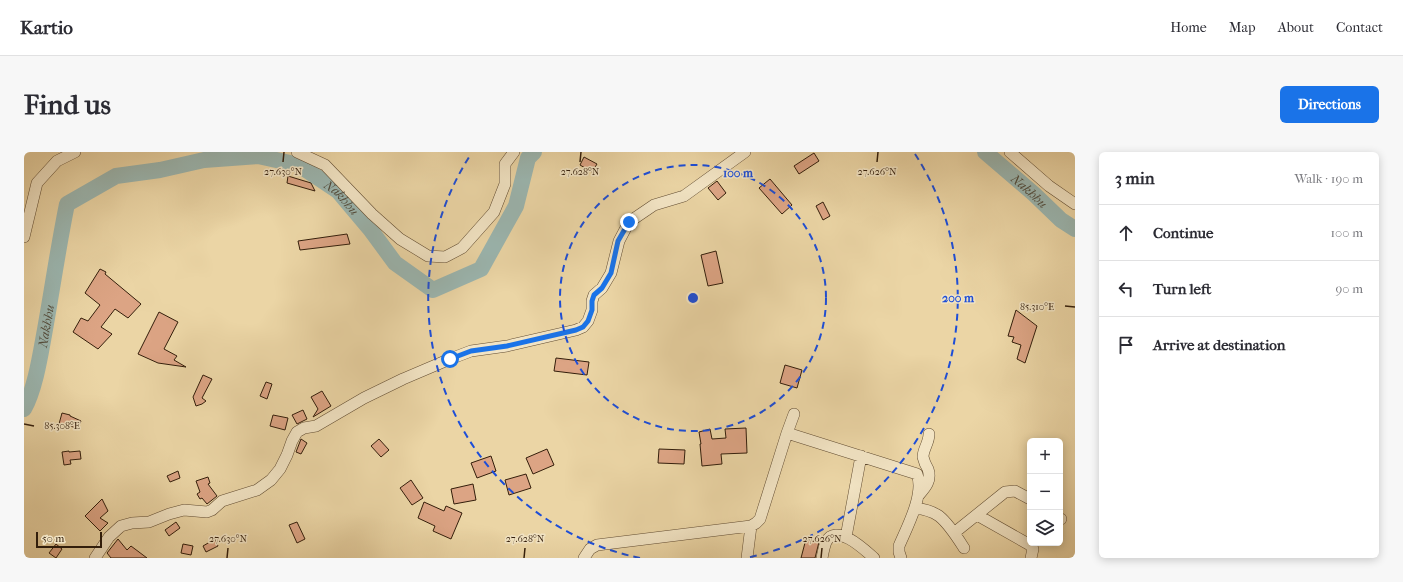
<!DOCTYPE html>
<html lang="en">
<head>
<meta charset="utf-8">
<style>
  :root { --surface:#fff; --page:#f7f7f7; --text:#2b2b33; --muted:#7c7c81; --line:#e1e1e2; --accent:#1a73e8 }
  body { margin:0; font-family:"IM FELL French Canon",serif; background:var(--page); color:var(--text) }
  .controls { position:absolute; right:12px; bottom:12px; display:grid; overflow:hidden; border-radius:6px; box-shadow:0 2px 10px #0003 }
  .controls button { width:36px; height:36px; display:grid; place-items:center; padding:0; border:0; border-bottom:1px solid var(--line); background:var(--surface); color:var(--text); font:20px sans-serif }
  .scale { position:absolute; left:12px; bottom:10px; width:66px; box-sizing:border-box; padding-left:4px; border:2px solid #331e0b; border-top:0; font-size:11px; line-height:14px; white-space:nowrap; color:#331e0b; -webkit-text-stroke:3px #f2e4c4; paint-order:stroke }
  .stop { position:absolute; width:12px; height:12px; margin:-9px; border:3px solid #1a73e8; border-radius:50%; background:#fff }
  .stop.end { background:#1a73e8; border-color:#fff; box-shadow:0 1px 4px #0008 }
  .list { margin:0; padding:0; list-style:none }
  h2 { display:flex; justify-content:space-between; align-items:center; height:52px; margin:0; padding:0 16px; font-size:17px }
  h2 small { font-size:13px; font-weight:400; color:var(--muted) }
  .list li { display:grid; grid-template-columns:26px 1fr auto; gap:12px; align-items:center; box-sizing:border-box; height:56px; padding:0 16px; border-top:1px solid var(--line) }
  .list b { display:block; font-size:15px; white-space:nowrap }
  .list em { font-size:13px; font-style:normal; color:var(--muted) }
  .icon { flex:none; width:22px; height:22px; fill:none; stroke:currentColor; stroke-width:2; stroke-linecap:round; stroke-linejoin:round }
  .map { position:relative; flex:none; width:1051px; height:406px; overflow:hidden; border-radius:6px }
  header { display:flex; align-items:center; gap:24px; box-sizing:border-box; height:56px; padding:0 20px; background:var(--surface); border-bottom:1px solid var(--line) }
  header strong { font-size:19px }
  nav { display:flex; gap:22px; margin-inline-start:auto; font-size:14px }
  .intro { display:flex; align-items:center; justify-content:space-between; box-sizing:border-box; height:96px; padding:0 24px }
  h1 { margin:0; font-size:28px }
  .button { padding:10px 18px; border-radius:6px; background:var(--accent); color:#fff; font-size:14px; font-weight:700 }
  main { display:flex; gap:24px; padding:0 24px }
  aside { flex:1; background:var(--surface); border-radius:6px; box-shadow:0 2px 10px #0003 }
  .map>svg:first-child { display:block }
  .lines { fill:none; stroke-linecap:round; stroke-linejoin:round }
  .river { stroke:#9bb6b0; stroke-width:16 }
  .building { fill:#dca484; stroke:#331e0b }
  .minor-casing { stroke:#614c32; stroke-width:12 }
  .minor { stroke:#f2e4c4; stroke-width:11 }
  .route { stroke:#1a73e8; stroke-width:5 }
  .ticks { fill:none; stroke:#331e0b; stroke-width:1.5 }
  .ring { fill:none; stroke:#1d4ed8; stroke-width:2; stroke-dasharray:7 5 }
  .labels { text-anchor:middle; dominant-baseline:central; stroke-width:3; stroke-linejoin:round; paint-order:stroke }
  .water-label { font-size:13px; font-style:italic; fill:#524c3d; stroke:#f2e4c4 }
  .ticks-label { font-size:10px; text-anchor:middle; fill:#331e0b; stroke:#f2e4c4; stroke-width:3; stroke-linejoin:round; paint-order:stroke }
  .centre { fill:#1d4ed8; stroke:#f2e4c4; stroke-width:2 }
  .ring-label { font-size:12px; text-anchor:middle; font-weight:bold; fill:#1d4ed8; stroke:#f2e4c4; stroke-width:3; stroke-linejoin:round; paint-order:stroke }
</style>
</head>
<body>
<header>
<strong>Kartio</strong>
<nav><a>Home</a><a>Map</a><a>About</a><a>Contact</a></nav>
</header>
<div class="intro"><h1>Find us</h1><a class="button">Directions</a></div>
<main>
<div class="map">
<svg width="1051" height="406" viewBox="0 0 1051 406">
  <rect width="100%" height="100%" fill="#ebd5a5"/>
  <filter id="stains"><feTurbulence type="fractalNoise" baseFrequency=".005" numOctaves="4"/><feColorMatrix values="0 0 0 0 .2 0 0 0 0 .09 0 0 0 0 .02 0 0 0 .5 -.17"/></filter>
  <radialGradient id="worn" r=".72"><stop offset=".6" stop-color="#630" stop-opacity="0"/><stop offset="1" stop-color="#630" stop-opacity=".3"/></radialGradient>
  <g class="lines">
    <g class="river">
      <path id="s1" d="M961 0 1010 42 1037 68 1051 77"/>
      <path id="s2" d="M0 257C11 237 16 205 20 183 28 139 34 96 43 52L92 24 136 18 180 8 234 4 275 13 314 39 346 77 371 111 409 138 457 117 492 54 504 6 510 0"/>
    </g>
  </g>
  <path class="building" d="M790 1 795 9 775 22 770 14Z
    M560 5 573 12 568 20 556 13Z
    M264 24 287 31 291 39 263 31Z
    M746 27 768 53 758 62 735 36Z
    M693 29 702 41 694 48 684 36Z
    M799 50 806 64 799 68 792 54Z
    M323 82 326 92 276 98 274 89Z
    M692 99 699 131 684 134 677 103Z
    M76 117 82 120 81 122 117 152 104 166 91 157 77 175 88 182 74 197 49 180 57 166 64 169 76 153 61 141Z
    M992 158 1013 174 1001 211 993 207 997 193 988 190 990 185 984 184Z
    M135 160 154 170 140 197 153 204 150 208 162 215 134 211 114 202Z
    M532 206 565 210 563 223 530 219Z
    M761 213 778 218 773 236 756 231Z
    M179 223 188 227 178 246 182 249 178 252 172 254 169 245Z
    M242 230 248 232 243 247 236 244Z
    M298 239 307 254 289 265 294 257 287 245Z
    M279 258 283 267 273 272 268 263Z
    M38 261 46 263V264L57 269 53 277 43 272V274L35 272Z
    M249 263 264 266 261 278 246 274Z
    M722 276 723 301 697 302 698 312 678 314 676 292H677L675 280 686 277 688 287 702 286 701 277Z
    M277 287 283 291 277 302 272 300Z
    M355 287 365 298 357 305 347 294Z
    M523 297 530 313 509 322 502 306Z
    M635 297 661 298 660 312 634 311Z
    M45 299V300L56 299 57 307 46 308 47 312 40 313 38 300Z
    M467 304 472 319 453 326 447 311Z
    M154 319 156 326 146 330 143 324Z
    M502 322 507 336 485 343 481 328Z
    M184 325 186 331 184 332 193 344 183 352 178 346 176 347 173 342 176 340 172 329Z
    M387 328 399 346 388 353 376 336Z
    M449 332 452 348 430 352 427 337Z
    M78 347 84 359 76 366 84 371 76 379 61 364Z
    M400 350 420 359 422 354 438 361 427 387 409 379 411 374 394 366Z
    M152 370 156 376 145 384 141 378Z
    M273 370 281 387 273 391 265 373Z
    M94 387 103 398 107 394 123 406H87L83 401Z
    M191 387 194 394 182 400 179 394Z
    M782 387 795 390 791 406H777Z
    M32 392 38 397 32 406 25 401Z
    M159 392 169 394 167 403 157 401Z"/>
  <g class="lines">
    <g class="minor-casing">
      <path id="minor" d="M273 0 301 13 348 62 376 87 404 104 421 105 438 96 470 60 481 32V12L490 0
        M986 0 1025 34 1051 52
        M0 85 13 31 33 9 51 0
        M763 281 893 322C901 342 883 375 875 394V400L877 406
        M894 344C901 336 908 329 904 317 902 314 900 309 899 305 899 297 905 291 905 282
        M891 356C899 357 908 359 915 364 925 372 933 385 940 396
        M953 363 1006 393 1009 397 1007 406
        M1036 367H1037
        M930 381 981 340 991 339 1006 347
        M822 385 837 304
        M71 406 85 385 97 374 108 371 125 370 145 362 160 358 183 360 188 358 198 349 233 338 247 328 256 317 263 303 268 289 273 280 280 276 292 274 340 246 379 227 426 207 447 199 483 194 552 178 559 175 564 169 568 158V149L570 143 578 136 587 121 595 89 605 70 630 53 660 44 721 0
        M560 406 566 397 573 393 727 374 732 371 736 367 763 281 770 262
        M723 406 727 374
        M798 406C799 401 800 395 802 390 812 370 841 398 850 406"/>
    </g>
    <use href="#minor" class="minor"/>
  </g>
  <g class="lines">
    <path class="route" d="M426 207 447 199 483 194 552 178 559 175 564 169 568 158V149L570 143 578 136 587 121 594 89 605 70"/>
  </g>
  <path class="ticks" d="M259 10 260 0M556 10 557 0M853 10 854 0M1041 154 1051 155M0 272 10 274M203 406 204 396M500 406 501 396M797 406 798 396"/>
  <g class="ring">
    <circle cx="669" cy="146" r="133"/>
    <path d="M616 406A265 265 0 0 1 447 2M891 2A265 265 0 0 1 722 406"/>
  </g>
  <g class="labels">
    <g class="water-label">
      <text stroke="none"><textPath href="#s1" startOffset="59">Nakhhu</textPath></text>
      <text stroke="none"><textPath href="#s2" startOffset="506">Nakhhu</textPath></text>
      <text stroke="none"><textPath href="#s2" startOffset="86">Nakhhu</textPath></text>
    </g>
  </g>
  <g class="ticks-label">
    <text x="259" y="23">27.630°N</text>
    <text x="556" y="23">27.628°N</text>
    <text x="853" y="23">27.626°N</text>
    <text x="1013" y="158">85.310°E</text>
    <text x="38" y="277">85.308°E</text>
    <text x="204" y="390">27.630°N</text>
    <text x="501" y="390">27.628°N</text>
    <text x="798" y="390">27.626°N</text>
  </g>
  <circle cx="669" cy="146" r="6" class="centre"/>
  <g class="ring-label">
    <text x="714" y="25">100 m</text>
    <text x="934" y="150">200 m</text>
  </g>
  <rect width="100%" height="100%" filter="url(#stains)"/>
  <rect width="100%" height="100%" fill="url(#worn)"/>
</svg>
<div class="controls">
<button>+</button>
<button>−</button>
<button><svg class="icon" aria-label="layers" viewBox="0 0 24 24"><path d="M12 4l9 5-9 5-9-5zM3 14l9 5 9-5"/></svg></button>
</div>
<div class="scale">50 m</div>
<div class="stop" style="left:426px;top:207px"></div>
<div class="stop end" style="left:605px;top:70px"></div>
</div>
<aside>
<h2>3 min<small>Walk · 190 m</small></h2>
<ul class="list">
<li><svg class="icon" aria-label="ahead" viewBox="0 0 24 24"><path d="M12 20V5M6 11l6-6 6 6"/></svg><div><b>Continue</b></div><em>100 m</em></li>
<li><svg class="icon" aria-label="left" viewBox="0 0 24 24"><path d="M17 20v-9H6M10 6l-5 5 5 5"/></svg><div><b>Turn left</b></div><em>90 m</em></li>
<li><svg class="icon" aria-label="arrive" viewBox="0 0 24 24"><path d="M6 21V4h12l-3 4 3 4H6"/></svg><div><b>Arrive at destination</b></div></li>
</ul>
</aside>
</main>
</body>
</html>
